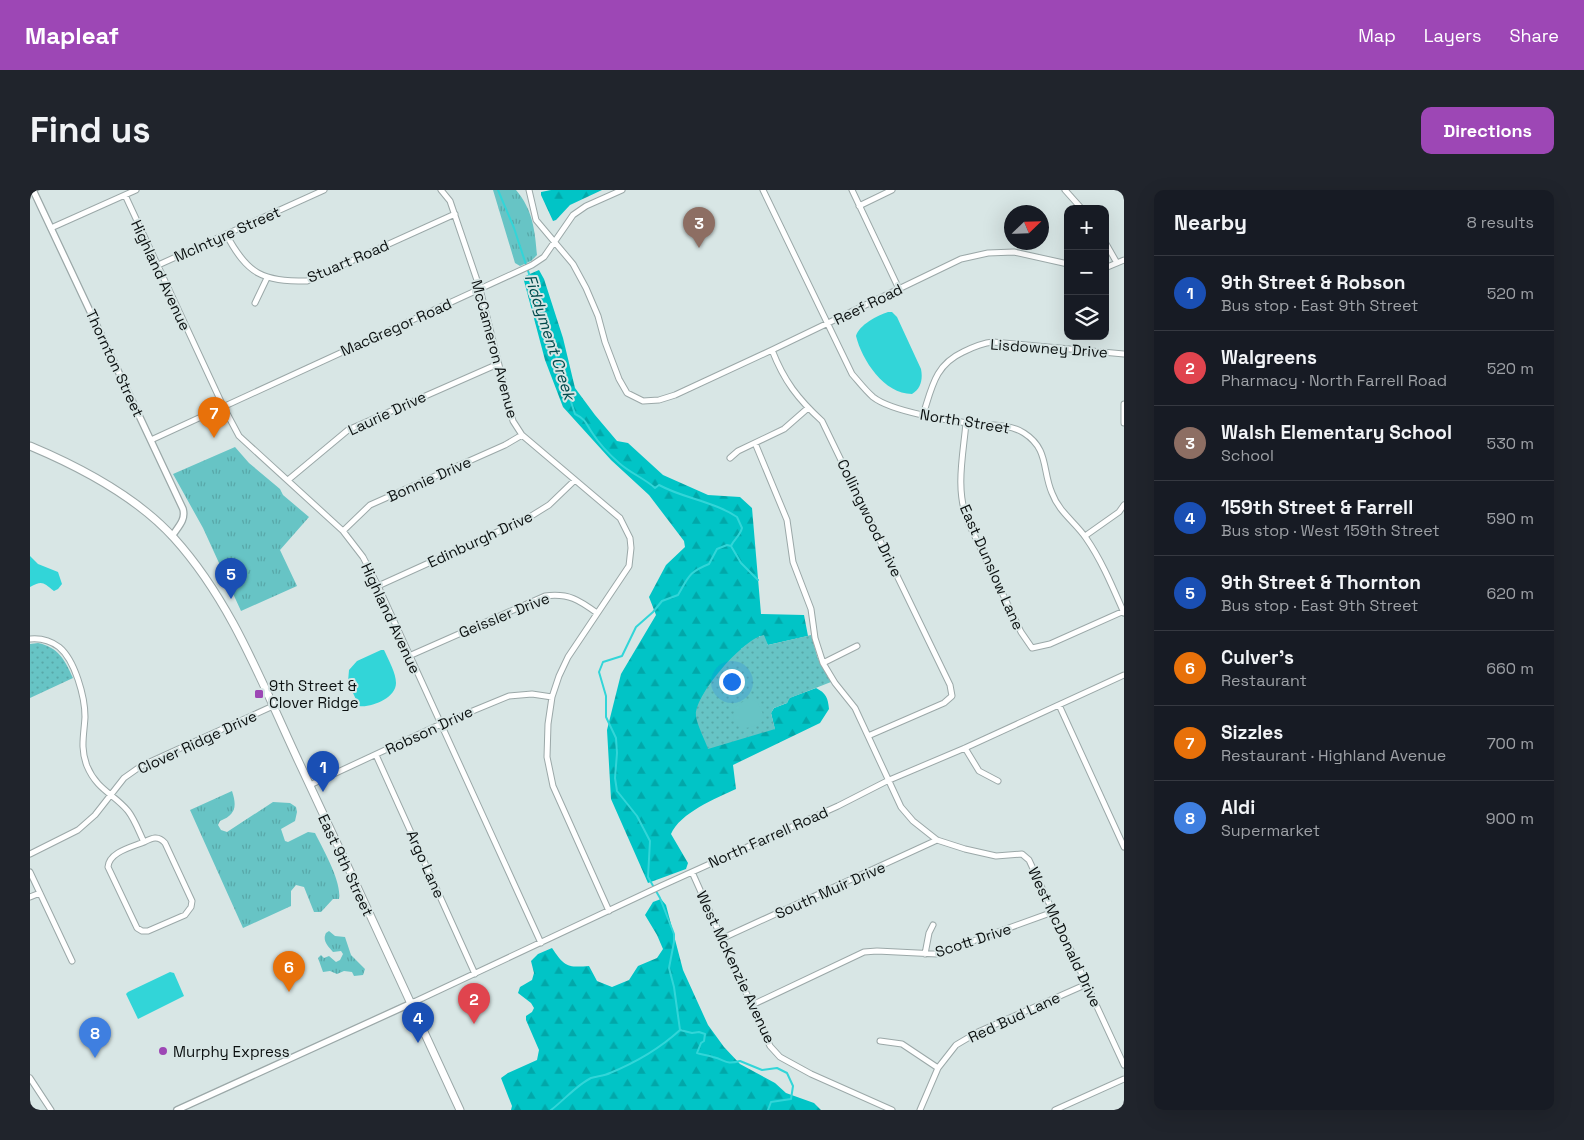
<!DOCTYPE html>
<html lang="en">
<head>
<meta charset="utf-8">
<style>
  :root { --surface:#171b24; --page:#20242c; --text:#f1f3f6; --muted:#9ea1a6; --line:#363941; --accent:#9d47b5 }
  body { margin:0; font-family:"Space Grotesk",sans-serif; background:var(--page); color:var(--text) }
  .controls { position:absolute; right:15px; top:15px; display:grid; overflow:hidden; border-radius:10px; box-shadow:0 5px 20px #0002 }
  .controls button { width:45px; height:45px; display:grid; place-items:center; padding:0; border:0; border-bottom:1px solid var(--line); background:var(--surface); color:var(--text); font:25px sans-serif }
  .compass { position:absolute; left:974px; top:15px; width:45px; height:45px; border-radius:50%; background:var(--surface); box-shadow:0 5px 20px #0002; rotate:67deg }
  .you { position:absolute; left:701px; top:491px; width:18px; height:18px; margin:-12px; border:4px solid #fff; border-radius:50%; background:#1a73e8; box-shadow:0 0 0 8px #1a73e833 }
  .badge { display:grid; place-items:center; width:32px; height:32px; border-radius:50%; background:var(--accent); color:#fff; font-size:16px; font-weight:700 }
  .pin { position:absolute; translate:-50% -41px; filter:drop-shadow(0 1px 2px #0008) }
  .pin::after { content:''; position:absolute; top:26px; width:18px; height:15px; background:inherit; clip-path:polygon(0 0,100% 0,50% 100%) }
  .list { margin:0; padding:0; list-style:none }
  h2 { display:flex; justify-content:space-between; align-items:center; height:65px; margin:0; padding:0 20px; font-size:21px }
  h2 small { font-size:16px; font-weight:400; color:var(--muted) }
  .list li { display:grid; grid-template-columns:32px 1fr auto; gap:15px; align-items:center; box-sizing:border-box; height:75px; padding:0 20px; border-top:1px solid var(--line) }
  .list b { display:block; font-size:19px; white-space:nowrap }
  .list p { margin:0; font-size:16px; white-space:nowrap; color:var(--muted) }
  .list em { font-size:16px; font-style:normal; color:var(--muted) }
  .icon { flex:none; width:28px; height:28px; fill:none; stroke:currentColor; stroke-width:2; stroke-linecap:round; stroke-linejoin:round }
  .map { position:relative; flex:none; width:1094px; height:920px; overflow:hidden; border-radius:10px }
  header { display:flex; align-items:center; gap:30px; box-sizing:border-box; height:70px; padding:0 25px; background:var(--accent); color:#fff }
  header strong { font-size:24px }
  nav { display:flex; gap:28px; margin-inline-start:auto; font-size:18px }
  .intro { display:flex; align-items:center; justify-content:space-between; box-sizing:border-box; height:120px; padding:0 30px }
  h1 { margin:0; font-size:35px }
  .button { padding:12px 22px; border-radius:10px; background:var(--accent); color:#fff; font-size:18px; font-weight:700 }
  main { display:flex; gap:30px; padding:0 30px }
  aside { flex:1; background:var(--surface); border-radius:10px; box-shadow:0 5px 20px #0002 }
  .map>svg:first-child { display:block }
  .grass { fill:url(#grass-tufts) }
  .forest { fill:url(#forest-firs) }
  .park { fill:url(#park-dots) }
  .pitch { fill:#67c4c5 }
  .water { fill:#32d5d8 }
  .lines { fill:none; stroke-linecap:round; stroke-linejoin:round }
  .stream { stroke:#32d5d8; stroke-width:2 }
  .minor-casing { stroke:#9ba8a8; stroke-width:7 }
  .tertiary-casing { stroke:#9ba8a8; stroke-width:8 }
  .secondary-casing { stroke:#9ba8a8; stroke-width:9 }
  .minor { stroke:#fff; stroke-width:5 }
  .tertiary { stroke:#fff; stroke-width:5.5 }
  .secondary { stroke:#fff; stroke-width:7 }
  .poi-dot { fill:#9d47b5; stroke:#d8e6e5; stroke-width:2 }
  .labels { text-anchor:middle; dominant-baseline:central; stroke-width:4; stroke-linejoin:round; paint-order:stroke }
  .street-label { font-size:15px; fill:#0b1010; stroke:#d8e6e5 }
  .poi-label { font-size:15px; fill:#0b1010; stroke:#d8e6e5; text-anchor:start }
  .water-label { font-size:16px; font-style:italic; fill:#024a4c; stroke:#d8e6e5 }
</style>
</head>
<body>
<header>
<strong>Mapleaf</strong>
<nav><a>Map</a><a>Layers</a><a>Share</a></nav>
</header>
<div class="intro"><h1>Find us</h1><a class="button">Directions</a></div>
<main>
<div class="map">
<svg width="1094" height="920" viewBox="0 0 1094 920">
  <defs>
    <pattern id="grass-tufts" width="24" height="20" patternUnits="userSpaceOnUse" patternTransform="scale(1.25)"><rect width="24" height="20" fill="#67c4c5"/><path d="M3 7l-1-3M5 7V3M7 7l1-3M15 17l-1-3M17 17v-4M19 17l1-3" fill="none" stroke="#58a7a8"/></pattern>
    <pattern id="forest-firs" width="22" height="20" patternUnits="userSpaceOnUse" patternTransform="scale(1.25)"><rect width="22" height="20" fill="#01c4c6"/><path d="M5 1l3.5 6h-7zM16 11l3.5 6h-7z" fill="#01a7a9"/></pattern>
    <pattern id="park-dots" width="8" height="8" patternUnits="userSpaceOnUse" patternTransform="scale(1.25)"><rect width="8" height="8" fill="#67c4c5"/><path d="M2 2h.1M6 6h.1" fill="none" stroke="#58a7a8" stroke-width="1.8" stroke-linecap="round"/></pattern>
  </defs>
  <rect width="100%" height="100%" fill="#d8e6e5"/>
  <path class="grass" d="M463 0H486C503 20 505 41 507 65L501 71 490 76 485 73Z
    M205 257 219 273 250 299 253 305 279 327 250 360 267 396 211 421 173 338 143 284Z
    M202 601C207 616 206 625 190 631L188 635 191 640 197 642 243 612 260 613 266 617 267 622 265 631 251 639 255 651 258 652 278 642 285 643C293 659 312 692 309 709H303L291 722H284L274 697 266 695 261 701V716L213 738 160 620Z
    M299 741 305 746 315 747 321 765 335 779 333 785 324 786 322 782 314 781 307 784 300 781 293 782 288 768 291 765 294 768 299 766 306 772 310 770 313 764 311 761 303 762C298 756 292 751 296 743Z"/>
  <path class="forest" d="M521 0H572L540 15 526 30 523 31 511 5V2Z
    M509 80 514 89 533 148 545 198 565 225 587 251 598 253 633 285 678 305 710 307 722 318 731 424 774 425 778 446 738 455 730 446 711 459 745 540 741 523 744 518 757 513 759 508 786 498C796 503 798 508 799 519L790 533 703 575 706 599C686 608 650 623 641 644L658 673 656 679 618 693 581 609 577 540 591 484 626 425 619 407 636 375 655 357 654 351 619 305 581 270 533 217 515 170 493 87Z
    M631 709 636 715 653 780 678 835 694 857 710 874 745 893 756 903 784 913 791 920H481L482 916 471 888 478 883 507 870 509 860 496 830V826L502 822 504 818 501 813 488 803 490 797 502 790 504 783 501 771 508 764 522 758C534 776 537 778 559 776L567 791 582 797 599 790 608 776 627 768 633 759 627 745 615 725 623 712Z"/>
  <path class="park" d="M734 445 738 455 781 445 788 469 801 492 760 508 757 513 744 518 741 523 745 539 678 559C675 550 667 535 666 526 664 505 714 448 734 445Z
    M8 453C28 457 35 470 43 488L0 508V454Z"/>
  <path class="pitch" d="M717 510C730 509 730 517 734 527L731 533C726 535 720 538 715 538 704 539 701 524 706 517 709 513 713 512 717 510Z"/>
  <path class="water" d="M858 122H862L867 127 891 179C893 189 891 199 882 204 854 204 832 170 826 146 829 135 848 125 858 122Z
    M0 366 8 374 28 382 32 394 28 399 24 401C13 393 13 390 0 397Z
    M351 460H354L355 462C359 471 366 483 366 493 366 508 341 518 329 516L318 492 319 480 327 471Z
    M140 782 144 783 154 806 108 829 96 804 98 802Z"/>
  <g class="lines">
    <path class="stream" d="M468 0 484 38 545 224C557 230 556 234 563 244 570 255 580 265 589 273 600 283 614 288 625 298L629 295C655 309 683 311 707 327L712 338C710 346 704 349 701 356
      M701 356 711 373 728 390
      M650 840 644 797 639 778 644 752V744L630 708 618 687 620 651 607 626 587 601 585 588 587 563 586 548 576 527V506L569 482 573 472 592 466 606 437 623 422 632 411 648 405C659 386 659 382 679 374L687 359 697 355 701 356
      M650 840 662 843 669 842 675 844 674 851 671 853 667 863C673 865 678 865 683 867 696 870 695 875 710 871L732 880 747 878 757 883 763 896 761 909 741 912 738 920
      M521 920C533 911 548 894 561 888 567 886 574 886 580 883 607 872 628 860 650 840"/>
    <g class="minor-casing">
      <path id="minor" d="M411 0 420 11 450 99 483 231 492 245 590 328 600 348 601 358 599 376 538 467 529 486 522 507 518 534 517 567 523 596 579 721
        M499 0 506 30 543 74 556 98 568 126 575 152 589 189 597 203 613 211 629 210 645 205 742 160 931 69 958 63 984 62 1038 74
        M733 0 822 184C829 192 835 200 843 207 862 222 921 231 946 234 962 235 980 234 994 243 1019 259 1012 280 1022 303 1029 322 1045 332 1056 348 1072 371 1083 398 1094 423
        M822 0 869 99
        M1035 0 1052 19
        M95 5 193 216 209 246 313 341 333 367 348 396 511 753
        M829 16 862 0
        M21 38 106 0
        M196 44C218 85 232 91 277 91L425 24
        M1075 52 1087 73
        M126 76 294 0
        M1075 78 1094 70
        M225 113 237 88
        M742 160C754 191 768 209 792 231L920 495 922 506 914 513 838 546
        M1094 214V233
        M893 225C902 197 905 175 933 162 943 157 952 153 963 152L1094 164
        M936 233C933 266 925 300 938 332L991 442 1002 458 1020 454 1094 421
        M121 250 502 75 514 67 543 25 556 16 592 0
        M725 253 757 330 763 372 781 419 785 448 793 473 805 493 825 518 871 617 883 631 907 650 935 659 966 666 992 664 999 670 1094 875
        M700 268 708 261 754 239 778 218
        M258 290 318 240 468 174
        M313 341 340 315 475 255 492 245
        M1055 346 1089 322 1094 315
        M348 396 498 328 519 315 545 290
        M0 449C10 448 21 451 29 457 45 470 55 507 55 527 54 545 50 558 57 576 67 600 84 604 98 621 105 630 109 642 114 652 102 657 79 662 78 677L107 738 112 741H118L155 725 161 717 162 711 135 653C128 645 122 648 114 652
        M379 466 515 406C539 403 549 410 567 423
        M793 473 827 456
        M1029 515 1094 657
        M935 558 949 581 968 591
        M346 565 445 784
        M280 595 411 534 479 506 502 504 522 507
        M0 664 48 640 65 625 94 588 111 576 243 516
        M0 682 42 771
        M662 682 740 856 750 867 781 884 862 920
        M0 707 10 703
        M693 748 907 650
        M895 764 899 743 903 735
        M384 812 631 696 808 616 857 591 935 558 1094 485
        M722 815 834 762 847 761 907 764 1023 722
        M850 851 872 854 908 878
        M0 888 21 920
        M890 920 908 878 926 855 948 842 1057 794
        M1025 920 1094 889"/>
    </g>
    <g class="tertiary-casing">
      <path id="tertiary" d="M3 0 153 319C156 330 148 337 142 346
        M147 920 384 812"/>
    </g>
    <g class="secondary-casing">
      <path id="secondary" d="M0 256C50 277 107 307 144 348 201 411 231 491 267 568 322 685 376 802 430 920"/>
    </g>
    <use href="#minor" class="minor"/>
    <use href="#tertiary" class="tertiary"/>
    <use href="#secondary" class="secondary"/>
  </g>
  <g class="poi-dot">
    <rect x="224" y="499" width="10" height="10" rx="2.5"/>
    <circle cx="133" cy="861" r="5"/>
  </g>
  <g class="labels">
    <g class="street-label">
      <text transform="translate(197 44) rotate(-24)">McIntyre Street</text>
      <text transform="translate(318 71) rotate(-23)">Stuart Road</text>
      <text transform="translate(131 85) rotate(65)">Highland Avenue</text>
      <text transform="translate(838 114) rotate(-26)">Reef Road</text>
      <text transform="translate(366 137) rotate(-24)">MacGregor Road</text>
      <text transform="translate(1019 158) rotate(4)">Lisdowney Drive</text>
      <text transform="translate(465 159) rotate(75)">McCameron Avenue</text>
      <text transform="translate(85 173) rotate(65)">Thornton Street</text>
      <text transform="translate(357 223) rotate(-25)">Laurie Drive</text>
      <text transform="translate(935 231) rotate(9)">North Street</text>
      <text transform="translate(399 289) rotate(-24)">Bonnie Drive</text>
      <text transform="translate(840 328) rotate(64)">Collingwood Drive</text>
      <text transform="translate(450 349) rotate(-25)">Edinburgh Drive</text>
      <text transform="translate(962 377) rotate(66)">East Dunslow Lane</text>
      <text transform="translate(474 425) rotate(-22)">Geissler Drive</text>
      <text transform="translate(361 428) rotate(65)">Highland Avenue</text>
      <text transform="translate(399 540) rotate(-25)">Robson Drive</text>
      <text transform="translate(167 552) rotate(-25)">Clover Ridge Drive</text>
      <text transform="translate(738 647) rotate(-24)">North Farrell Road</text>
      <text transform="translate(396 674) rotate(66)">Argo Lane</text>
      <text transform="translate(316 675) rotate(65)">East 9th Street</text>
      <text transform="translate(800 700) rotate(-24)">South Muir Drive</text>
      <text transform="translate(1035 747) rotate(65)">West McDonald Drive</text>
      <text transform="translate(943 750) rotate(-18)">Scott Drive</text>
      <text transform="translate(706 777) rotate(65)">West McKenzie Avenue</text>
      <text transform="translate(984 827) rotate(-25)">Red Bud Lane</text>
    </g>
    <g class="poi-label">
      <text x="239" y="495">9th Street &amp;<tspan x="239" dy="17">Clover Ridge</tspan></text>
      <text x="143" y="861">Murphy Express</text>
    </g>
    <g class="water-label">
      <text transform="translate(520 147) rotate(72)">Fiddyment Creek</text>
    </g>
  </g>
</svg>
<div class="controls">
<button>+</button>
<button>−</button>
<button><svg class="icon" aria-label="layers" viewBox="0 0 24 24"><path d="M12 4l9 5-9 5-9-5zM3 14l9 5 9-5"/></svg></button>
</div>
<svg class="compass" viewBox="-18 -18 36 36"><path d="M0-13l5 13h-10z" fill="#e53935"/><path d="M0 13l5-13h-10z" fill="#9ea1a6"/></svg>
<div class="you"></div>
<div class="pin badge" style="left:293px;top:602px;background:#1a4fb4">1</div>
<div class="pin badge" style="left:444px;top:834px;background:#e0444e">2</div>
<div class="pin badge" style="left:669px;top:58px;background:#8d6e63">3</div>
<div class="pin badge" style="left:388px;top:853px;background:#1a4fb4">4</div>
<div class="pin badge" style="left:201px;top:409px;background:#1a4fb4">5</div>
<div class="pin badge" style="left:259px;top:802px;background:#e8710a">6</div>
<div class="pin badge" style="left:184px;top:248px;background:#e8710a">7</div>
<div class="pin badge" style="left:65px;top:868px;background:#3f7fe0">8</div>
</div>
<aside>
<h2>Nearby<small>8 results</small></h2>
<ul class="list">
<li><span class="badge" style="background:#1a4fb4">1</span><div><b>9th Street &amp; Robson</b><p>Bus stop · East 9th Street</p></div><em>520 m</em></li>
<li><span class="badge" style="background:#e0444e">2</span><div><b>Walgreens</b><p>Pharmacy · North Farrell Road</p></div><em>520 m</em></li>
<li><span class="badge" style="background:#8d6e63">3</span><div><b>Walsh Elementary School</b><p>School</p></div><em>530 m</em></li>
<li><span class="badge" style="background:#1a4fb4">4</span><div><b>159th Street &amp; Farrell</b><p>Bus stop · West 159th Street</p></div><em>590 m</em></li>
<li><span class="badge" style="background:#1a4fb4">5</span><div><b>9th Street &amp; Thornton</b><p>Bus stop · East 9th Street</p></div><em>620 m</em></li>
<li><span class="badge" style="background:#e8710a">6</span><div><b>Culver's</b><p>Restaurant</p></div><em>660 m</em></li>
<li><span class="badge" style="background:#e8710a">7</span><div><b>Sizzles</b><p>Restaurant · Highland Avenue</p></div><em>700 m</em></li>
<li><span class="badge" style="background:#3f7fe0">8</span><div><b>Aldi</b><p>Supermarket</p></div><em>900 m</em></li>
</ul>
</aside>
</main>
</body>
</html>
